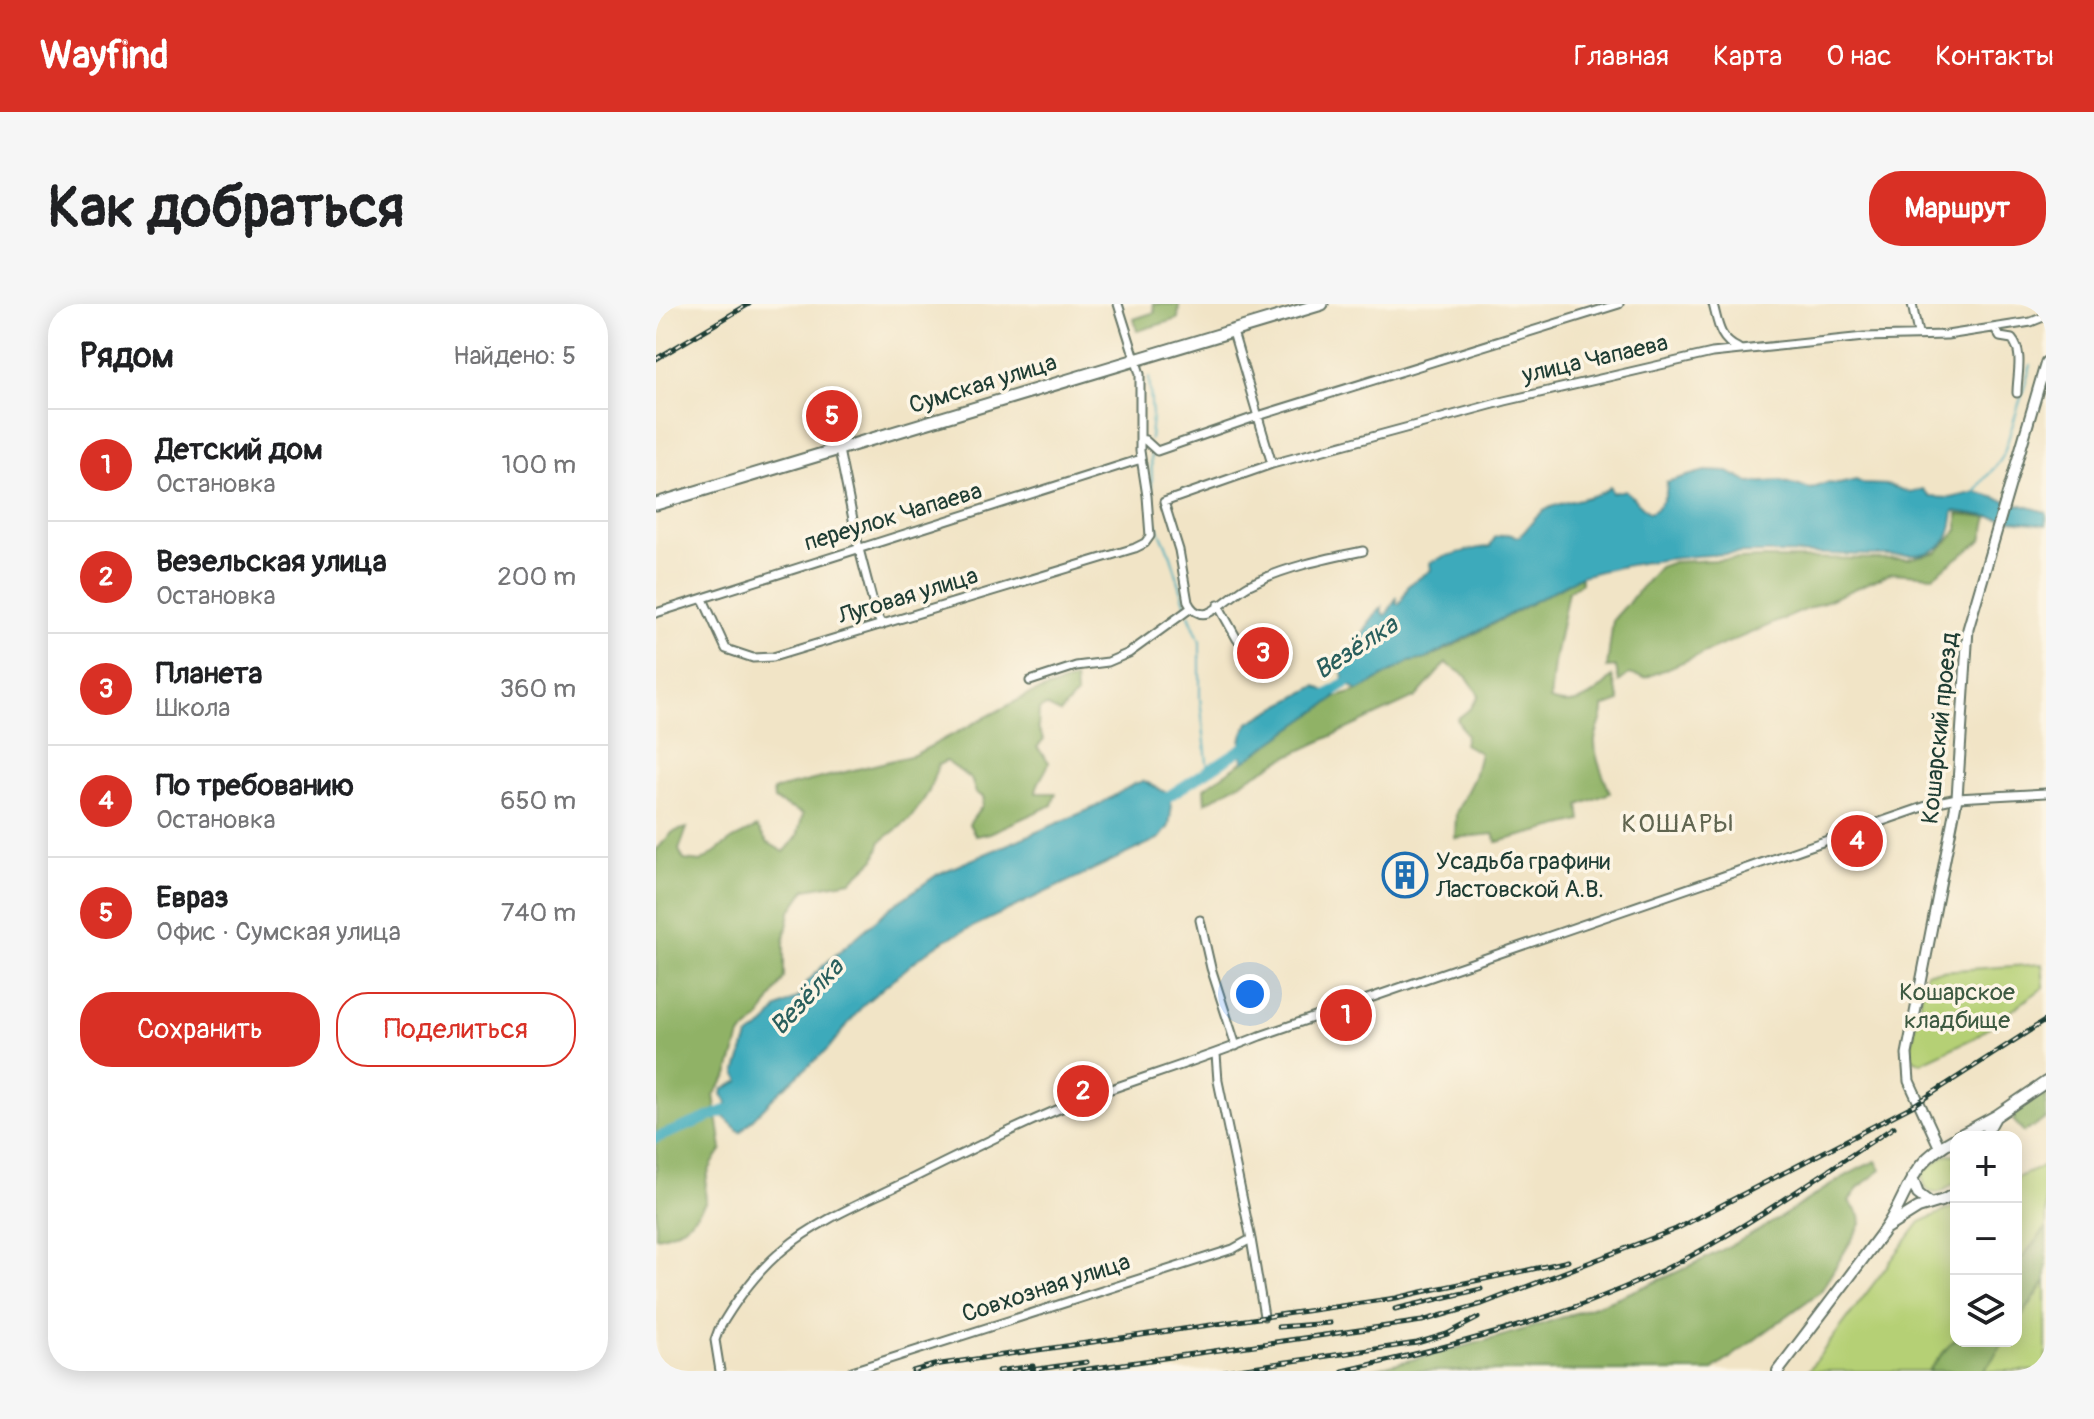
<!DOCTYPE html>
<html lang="ru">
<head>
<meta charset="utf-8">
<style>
  :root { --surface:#fff; --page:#f6f6f6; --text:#202124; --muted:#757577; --line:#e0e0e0; --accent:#d93025 }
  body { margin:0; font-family:Pangolin,sans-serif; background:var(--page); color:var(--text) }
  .controls { position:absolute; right:24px; bottom:24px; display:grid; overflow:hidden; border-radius:16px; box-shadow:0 4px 20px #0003 }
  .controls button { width:72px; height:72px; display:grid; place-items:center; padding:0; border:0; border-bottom:2px solid var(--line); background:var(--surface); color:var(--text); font:40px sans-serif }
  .you { position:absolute; left:594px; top:690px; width:28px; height:28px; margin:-20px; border:6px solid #fff; border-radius:50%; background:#1a73e8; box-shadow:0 0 0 12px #1a73e833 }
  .badge { display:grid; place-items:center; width:52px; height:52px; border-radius:50%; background:var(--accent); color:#fff; font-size:26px; font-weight:700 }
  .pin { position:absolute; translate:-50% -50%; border:4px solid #fff; box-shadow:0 2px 8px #0006 }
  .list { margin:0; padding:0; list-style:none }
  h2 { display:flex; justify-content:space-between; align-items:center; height:104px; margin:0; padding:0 32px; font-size:34px }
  h2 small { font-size:26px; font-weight:400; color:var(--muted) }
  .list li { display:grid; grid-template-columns:52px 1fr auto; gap:24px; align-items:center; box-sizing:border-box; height:112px; padding:0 32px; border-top:2px solid var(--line) }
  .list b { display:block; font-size:30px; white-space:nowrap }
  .list p { margin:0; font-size:26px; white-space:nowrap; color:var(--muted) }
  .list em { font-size:26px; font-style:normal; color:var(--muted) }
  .actions { display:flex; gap:16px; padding:24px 32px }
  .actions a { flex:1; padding:18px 0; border:2px solid var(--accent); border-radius:32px; text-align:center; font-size:28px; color:var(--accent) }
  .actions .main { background:var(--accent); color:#fff }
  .icon { flex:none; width:44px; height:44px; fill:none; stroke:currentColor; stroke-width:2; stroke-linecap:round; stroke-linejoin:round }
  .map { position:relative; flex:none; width:1390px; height:1067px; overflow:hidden; border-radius:32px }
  header { display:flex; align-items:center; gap:48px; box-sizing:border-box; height:112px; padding:0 40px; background:var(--accent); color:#fff }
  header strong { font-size:38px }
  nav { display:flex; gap:44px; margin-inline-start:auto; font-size:28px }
  .intro { display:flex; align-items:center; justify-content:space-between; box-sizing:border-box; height:192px; padding:0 48px }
  h1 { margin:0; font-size:56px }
  .button { padding:20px 36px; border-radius:32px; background:var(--accent); color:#fff; font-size:28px; font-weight:700 }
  main { display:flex; gap:48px; padding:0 48px }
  aside { flex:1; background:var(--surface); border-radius:32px; box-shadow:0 4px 20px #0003 }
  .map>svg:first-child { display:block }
  .green { fill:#b5d075; stroke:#6a8654; stroke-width:2 }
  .forest { fill:#90b266; stroke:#58784d; stroke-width:2 }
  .water { fill:#3caabb; stroke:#2e7478; stroke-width:2 }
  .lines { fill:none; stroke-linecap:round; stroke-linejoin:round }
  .stream { stroke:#3caabb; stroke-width:2 }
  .river { stroke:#3caabb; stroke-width:11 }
  .minor-casing { stroke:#687767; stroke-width:11 }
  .tertiary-casing { stroke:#687767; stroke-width:13 }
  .secondary-casing { stroke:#687767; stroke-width:14 }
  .primary-casing { stroke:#687767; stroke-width:15 }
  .minor { stroke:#fff; stroke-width:7 }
  .tertiary { stroke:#fff; stroke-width:9 }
  .secondary { stroke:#fff; stroke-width:10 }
  .primary { stroke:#fff; stroke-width:11 }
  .rail-casing { stroke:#1f3d34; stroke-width:5 }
  .rail { stroke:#fcf5e5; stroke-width:2; stroke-dasharray:6; stroke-linecap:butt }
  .labels { text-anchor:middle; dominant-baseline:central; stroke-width:7; stroke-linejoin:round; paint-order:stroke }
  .street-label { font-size:24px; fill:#1f3d34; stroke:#fcf5e5 }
  .poi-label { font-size:24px; fill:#1f3d34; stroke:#fcf5e5; text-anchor:start }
  .park-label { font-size:24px; fill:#3d5a41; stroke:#fcf5e5 }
  .water-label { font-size:26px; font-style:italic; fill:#285e5c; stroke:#fcf5e5 }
  .neighbourhood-label { font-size:26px; letter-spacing:2px; fill:#606550; stroke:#fcf5e5 }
</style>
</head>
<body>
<header>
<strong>Wayfind</strong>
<nav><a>Главная</a><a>Карта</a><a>О нас</a><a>Контакты</a></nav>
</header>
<div class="intro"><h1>Как добраться</h1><a class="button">Маршрут</a></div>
<main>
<aside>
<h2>Рядом<small>Найдено: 5</small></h2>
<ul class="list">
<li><span class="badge">1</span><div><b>Детский дом</b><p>Остановка</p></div><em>100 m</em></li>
<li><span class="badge">2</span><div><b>Везельская улица</b><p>Остановка</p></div><em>200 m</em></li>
<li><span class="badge">3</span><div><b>Планета</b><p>Школа</p></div><em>360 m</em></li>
<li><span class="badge">4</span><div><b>По требованию</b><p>Остановка</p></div><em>650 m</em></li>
<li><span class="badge">5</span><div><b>Евраз</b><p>Офис · Сумская улица</p></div><em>740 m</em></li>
</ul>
<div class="actions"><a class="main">Сохранить</a><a>Поделиться</a></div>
</aside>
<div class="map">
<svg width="1390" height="1067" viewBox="0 0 1390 1067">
  <rect width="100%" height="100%" fill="#fcf5e5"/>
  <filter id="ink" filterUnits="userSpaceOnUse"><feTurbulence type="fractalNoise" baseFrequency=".0125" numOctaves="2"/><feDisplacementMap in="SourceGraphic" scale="16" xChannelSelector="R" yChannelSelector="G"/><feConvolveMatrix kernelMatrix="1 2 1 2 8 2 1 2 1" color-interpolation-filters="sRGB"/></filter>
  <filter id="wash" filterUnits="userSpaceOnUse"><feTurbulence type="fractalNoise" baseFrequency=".006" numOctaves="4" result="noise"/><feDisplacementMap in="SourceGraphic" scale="32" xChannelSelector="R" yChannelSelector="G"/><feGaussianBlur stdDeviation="1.8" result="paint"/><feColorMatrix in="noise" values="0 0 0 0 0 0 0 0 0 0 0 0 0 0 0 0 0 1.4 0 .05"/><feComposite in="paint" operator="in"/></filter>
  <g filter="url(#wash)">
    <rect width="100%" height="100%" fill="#f1e4c6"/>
    <path class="green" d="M1386 660 1388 683 1318 734 1265 759 1253 753 1270 668Z
      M1292 850 1300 851V878C1289 886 1281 894 1269 884L1266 872 1270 865Z
      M1390 861V1067H1152L1264 918 1300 902V1037H1360V874Z"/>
    <path class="forest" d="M497 0H523L522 15 481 27 478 15 499 8Z
      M1302 210 1332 213 1326 236 1277 272 1236 269 989 374 973 370 963 378 960 363 951 364 957 316 1003 263 1017 258 1106 254 1252 255 1281 248 1302 226Z
      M925 272V280L912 287 898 359 894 396C918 406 940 391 956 373L964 397 947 403C948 415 941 423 939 436 938 454 948 472 954 489L923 501 925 517 841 538 837 530 799 534 800 509 818 473 824 449 808 440 810 431 801 415 815 404 823 391 811 373 790 359 760 393 626 455 549 499 548 484 681 393 702 387 753 358 770 355 793 344Z
      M419 375 420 391 404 409 390 402 383 406 382 424 388 436 381 443 393 458C390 470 380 477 380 489H400L396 501 334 529 320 532 313 520 326 502 328 493 320 489 315 475 290 457 282 461 273 487 265 500 253 516 225 537 219 555 195 577 150 585 134 608 128 638V674L103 715 84 732 72 771 58 791 66 845C53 863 47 875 50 897 37 918 24 929 0 933V546L17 528 31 524 23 546 28 556 45 558 77 535 101 523 111 538 128 548 141 533 147 510 118 496 117 486 258 451 372 391Z
      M1390 786V815L1368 828 1357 816 1360 807Z
      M1220 857 1225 866 1203 883 1193 897 1204 912 1205 920 1165 987 1056 1067H708C826 1040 942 1009 1050 954 1074 942 1098 930 1120 916 1155 895 1182 873 1220 857Z
      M1390 924V977L1360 1021V961Z
      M1300 1033V1037H1349L1328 1067H1272Z"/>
    <path class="water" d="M1049 167 1072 168 1094 179 1124 177 1155 185 1170 179 1183 180 1200 176 1208 180 1233 181 1255 189 1267 185 1274 193 1295 194 1320 188 1390 208V221L1298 207C1296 224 1294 240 1276 247 1261 253 1243 251 1228 251 1189 251 1150 249 1112 249 1050 249 984 256 925 272L770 355 753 358 702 387 690 378 686 368 715 316 726 303V310L730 311 740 295 741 300H744L753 281 775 266 774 259C784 252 824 243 834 243L839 233 852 230 863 233C874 223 879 210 895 203 911 196 943 194 954 183L956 189 969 186 993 209C1004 205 1013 189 1010 178Z
      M660 382 681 393 587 458C585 443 582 431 594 418Z
      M488 477 509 488 516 501 513 522 504 534 291 635 264 653 208 700 172 745 124 787 84 828 68 813 71 799 66 790 67 785 84 777 80 769 92 733 109 721 122 704 145 692 150 679 168 661 234 604 282 570 437 504 478 480Z"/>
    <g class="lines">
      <path class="stream" d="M493 73 496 111 494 135
        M495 146 497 213 515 252 531 305
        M1320 188C1326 174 1340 165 1347 152L1375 61
        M533 311 544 337V394L552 467"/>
      <path class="river" d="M664 396 703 370
        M502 499 598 437
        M0 834 81 802"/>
    </g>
  </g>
  <g filter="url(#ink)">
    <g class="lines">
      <g class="minor-casing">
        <path id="minor" d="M1057 0C1062 19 1063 36 1082 44
          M1256 0 1262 30
          M1339 24 1344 33 1356 35C1368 49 1361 71 1361 89
          M577 28 616 160
          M484 135 489 136 501 147 602 112 963 0
          M183 146 203 245 220 310 226 321
          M508 198 616 160 849 97 1056 49 1208 33 1291 31 1375 18 1390 12
          M508 198 523 246 532 298C536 306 543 312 552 309 563 305 580 288 593 281 629 263 668 255 707 247
          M47 295 70 345 97 354 117 353 479 244 489 239 494 232 491 192 484 147V70L462 0
          M562 301 581 335
          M0 309 485 155
          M374 377 420 362 452 358 473 349 535 304
          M544 616 555 664 580 742
          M560 750 562 777 595 935 608 1012
          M64 1067 59 1036 63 1025C80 996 102 966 128 945 161 917 206 899 245 880 308 849 372 816 438 791 494 771 550 754 604 732L1282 498 1301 494 1390 489
          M196 1067 577 945 595 935"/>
      </g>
      <g class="tertiary-casing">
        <path id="tertiary" d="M1390 0V2
          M1390 9V10
          M1283 842 1253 777 1251 750 1301 494 1312 325 1390 58"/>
      </g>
      <g class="secondary-casing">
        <path id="secondary" d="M1301 833 1340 812 1390 778
          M1328 833 1339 813
          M1256 874 1262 890 1274 899
          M1230 924 1262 904 1288 896 1300 889
          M1122 1067C1157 1021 1192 975 1226 929 1257 887 1248 862 1300 834"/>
      </g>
      <g class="primary-casing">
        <path id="primary" d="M0 200 666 0"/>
      </g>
      <use href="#minor" class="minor"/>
      <use href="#tertiary" class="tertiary"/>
      <use href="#secondary" class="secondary"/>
      <use href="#primary" class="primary"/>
      <g class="rail-casing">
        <path id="rail" d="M0 5 10 0
          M0 55 93 0
          M739 1005 825 985
          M622 1023 674 1019
          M257 1067 278 1061 740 994C797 980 855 971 912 957
          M342 1067 377 1062
          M368 1067 431 1058
          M418 1067 766 1017 826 1000 1020 925 1258 801 1390 716
          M569 1067 761 1039 791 1030 822 1014
          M687 1067C806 1040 925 1010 1033 953 1104 914 1170 867 1238 823"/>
      </g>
      <use href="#rail" class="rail"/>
    </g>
  </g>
  <defs>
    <g id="building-ring" transform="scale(2.3)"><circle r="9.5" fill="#fcf5e5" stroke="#1f6fb2" stroke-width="1.5"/><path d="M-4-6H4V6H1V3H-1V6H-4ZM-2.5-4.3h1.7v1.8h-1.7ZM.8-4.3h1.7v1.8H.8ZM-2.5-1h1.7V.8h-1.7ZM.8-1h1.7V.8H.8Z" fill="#1f6fb2"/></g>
  </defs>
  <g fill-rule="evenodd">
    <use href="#building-ring" x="749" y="571"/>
  </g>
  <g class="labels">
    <g class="street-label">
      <text transform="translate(939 55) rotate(-13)">улица Чапаева</text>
      <text transform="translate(327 80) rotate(-17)">Сумская улица</text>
      <text transform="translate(237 213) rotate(-17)">переулок Чапаева</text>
      <text transform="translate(252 292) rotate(-17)">Луговая улица</text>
      <text transform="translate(1284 424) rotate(-84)">Кошарский проезд</text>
      <text transform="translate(390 984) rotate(-18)">Совхозная улица</text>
    </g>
    <g class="poi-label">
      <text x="780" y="557">Усадьба графини<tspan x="780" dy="28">Ластовской А.В.</tspan></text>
    </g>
    <g class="park-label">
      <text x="1301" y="688">Кошарское<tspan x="1301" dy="28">кладбище</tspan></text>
    </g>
    <g class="water-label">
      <text transform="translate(700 344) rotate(-33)">Везёлка</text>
      <text transform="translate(151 693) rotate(-47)">Везёлка</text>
    </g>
    <g class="neighbourhood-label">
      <text x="1022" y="520">КОШАРЫ</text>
    </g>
  </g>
</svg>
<div class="controls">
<button>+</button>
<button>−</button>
<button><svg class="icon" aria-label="layers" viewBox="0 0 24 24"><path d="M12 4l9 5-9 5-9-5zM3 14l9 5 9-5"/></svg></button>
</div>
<div class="you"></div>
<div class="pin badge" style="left:690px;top:711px">1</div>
<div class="pin badge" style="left:427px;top:787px">2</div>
<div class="pin badge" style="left:607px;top:349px">3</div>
<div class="pin badge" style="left:1201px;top:537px">4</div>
<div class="pin badge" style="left:176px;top:112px">5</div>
</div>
</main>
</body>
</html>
